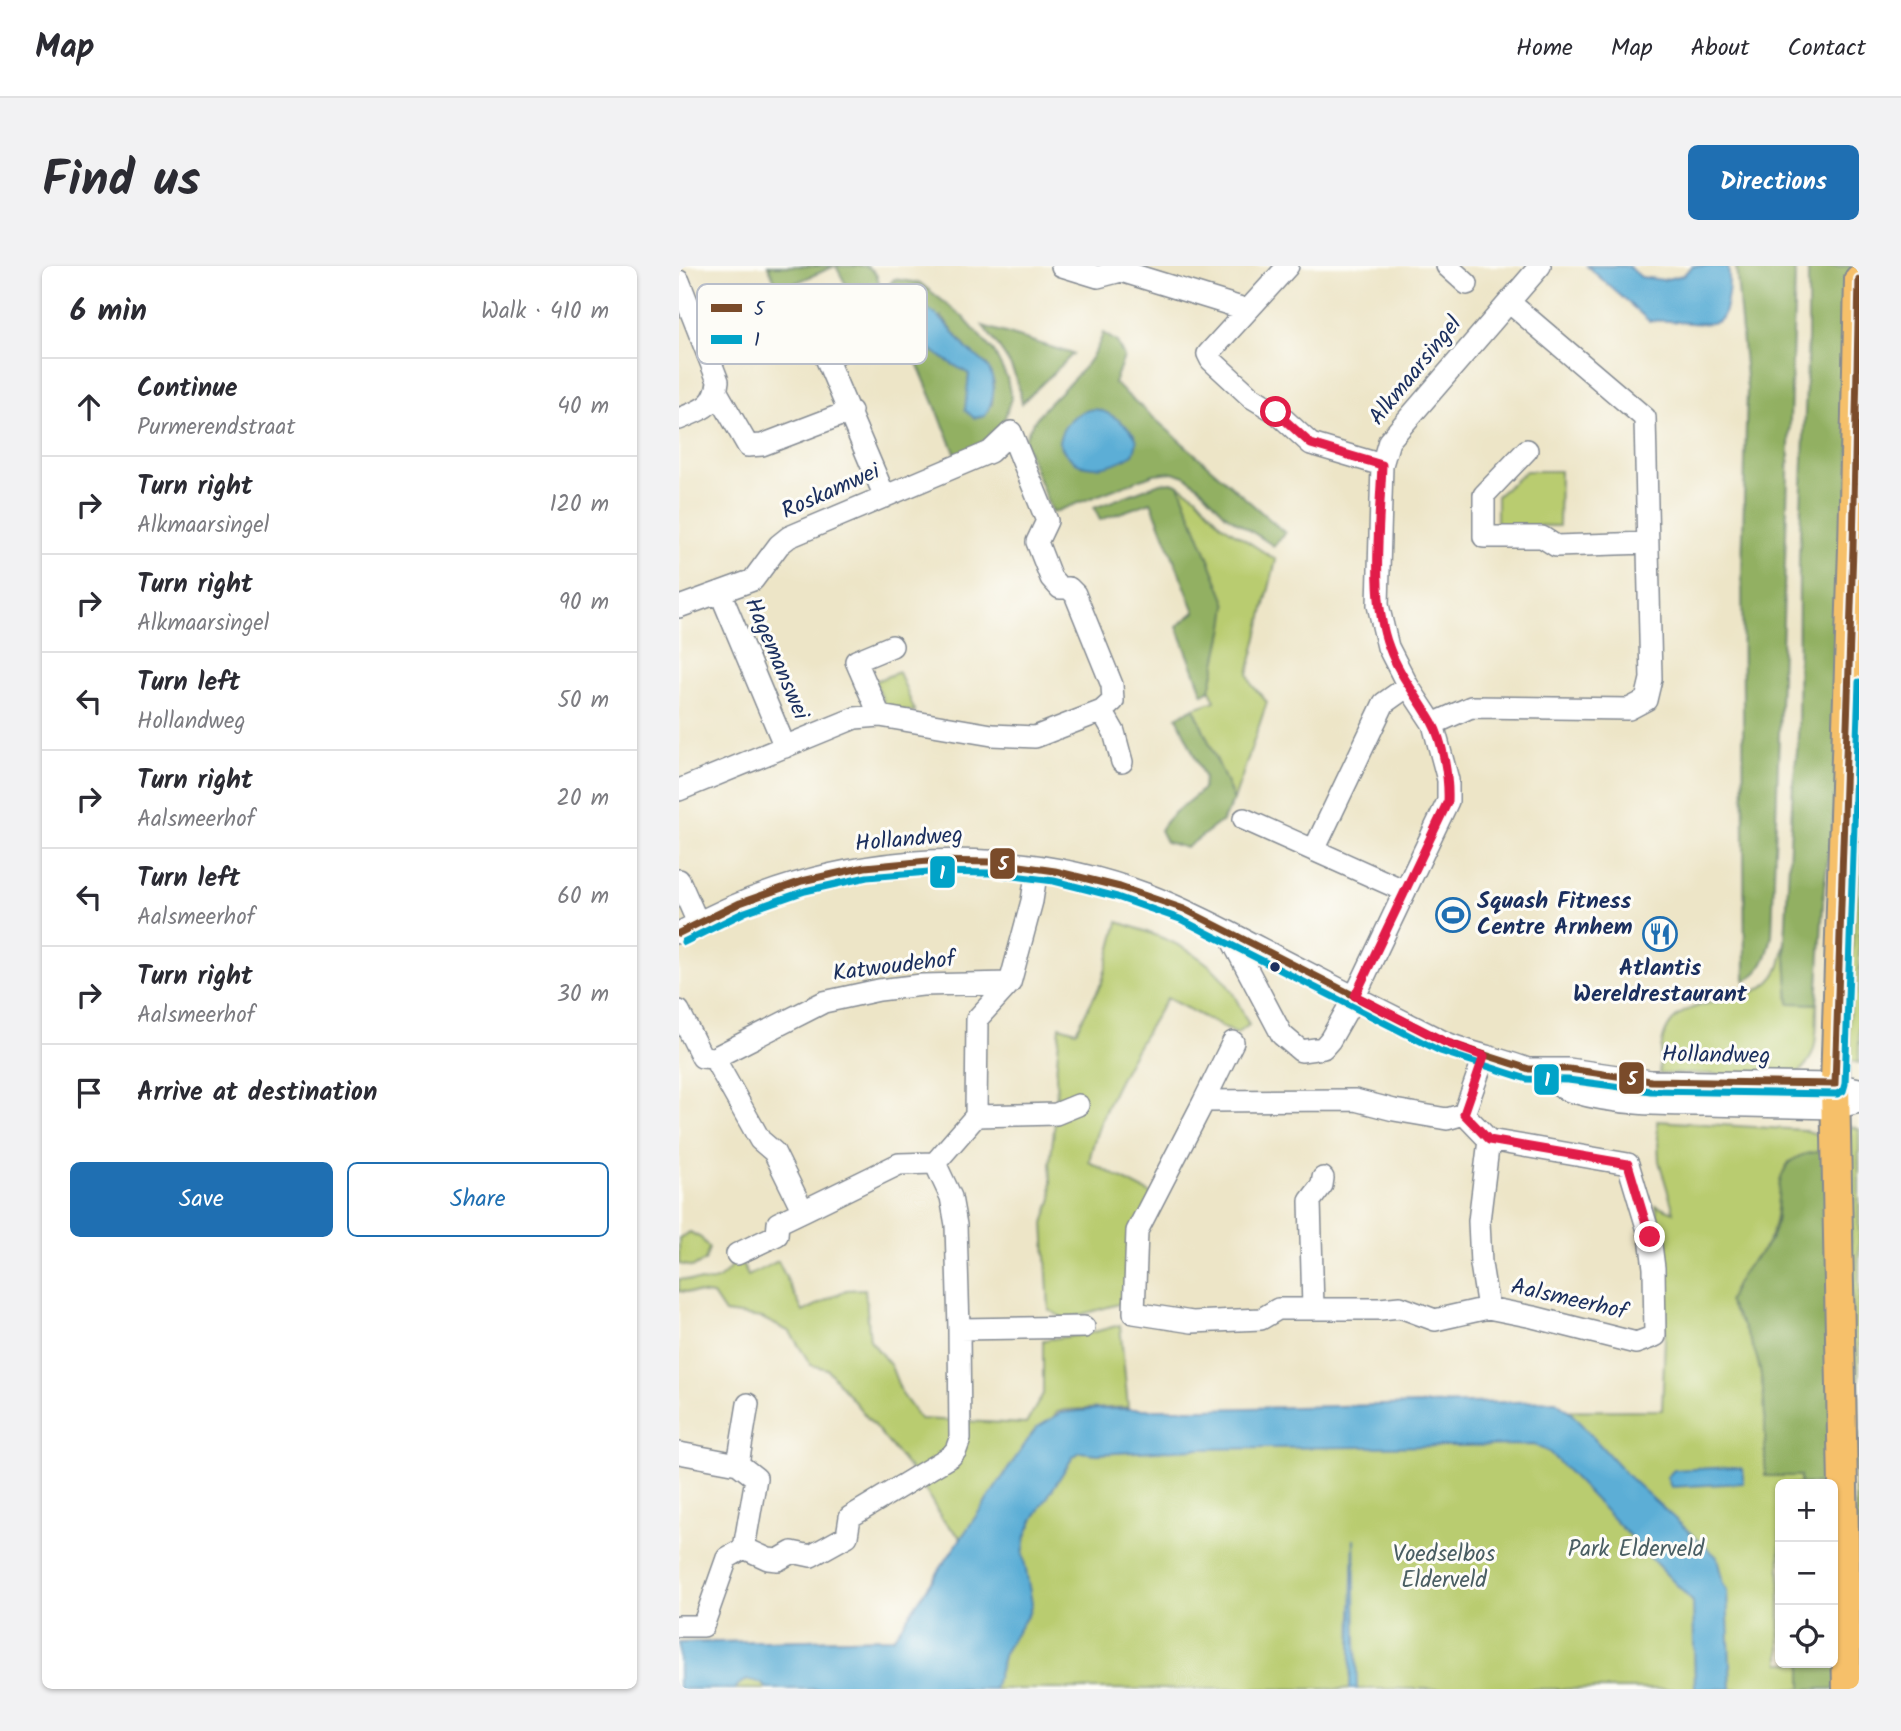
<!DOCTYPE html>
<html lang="en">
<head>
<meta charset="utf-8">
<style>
  :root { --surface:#fff; --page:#f2f2f3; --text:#2b2b33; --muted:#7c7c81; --line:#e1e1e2; --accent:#1f6fb2 }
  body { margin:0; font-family:Kalam,sans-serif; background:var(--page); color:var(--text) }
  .controls { position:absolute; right:21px; bottom:21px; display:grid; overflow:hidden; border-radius:10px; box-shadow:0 2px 5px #0004 }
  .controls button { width:63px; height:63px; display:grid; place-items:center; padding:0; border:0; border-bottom:2px solid var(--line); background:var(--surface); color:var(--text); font:35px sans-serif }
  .stop { position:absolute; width:21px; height:21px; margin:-16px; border:5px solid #e11d48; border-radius:50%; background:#fff }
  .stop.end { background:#e11d48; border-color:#fff; box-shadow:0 2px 7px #0008 }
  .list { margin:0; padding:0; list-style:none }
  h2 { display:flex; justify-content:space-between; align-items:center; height:91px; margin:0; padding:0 28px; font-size:30px }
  h2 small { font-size:23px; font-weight:400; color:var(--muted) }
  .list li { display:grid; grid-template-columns:46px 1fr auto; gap:21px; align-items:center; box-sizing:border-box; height:98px; padding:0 28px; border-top:2px solid var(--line) }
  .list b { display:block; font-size:26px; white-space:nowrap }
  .list p { margin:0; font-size:23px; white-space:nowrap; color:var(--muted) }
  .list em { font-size:23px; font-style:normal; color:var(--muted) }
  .actions { display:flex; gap:14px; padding:21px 28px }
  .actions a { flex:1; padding:16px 0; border:2px solid var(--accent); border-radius:10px; text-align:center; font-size:24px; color:var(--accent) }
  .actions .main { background:var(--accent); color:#fff }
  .icon { flex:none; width:38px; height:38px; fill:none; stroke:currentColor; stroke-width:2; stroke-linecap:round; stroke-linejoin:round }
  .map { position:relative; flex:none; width:1180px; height:1423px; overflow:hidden; border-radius:10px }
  header { display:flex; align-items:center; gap:42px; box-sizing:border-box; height:98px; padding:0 35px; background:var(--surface); border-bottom:2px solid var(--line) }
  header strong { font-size:33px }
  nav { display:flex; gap:38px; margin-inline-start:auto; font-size:24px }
  .intro { display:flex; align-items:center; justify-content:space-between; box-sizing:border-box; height:168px; padding:0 42px }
  h1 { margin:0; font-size:49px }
  .button { padding:18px 32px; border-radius:10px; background:var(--accent); color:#fff; font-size:24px; font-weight:700 }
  main { display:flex; gap:42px; padding:0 42px }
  aside { flex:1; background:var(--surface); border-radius:10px; box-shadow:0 2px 5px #0004 }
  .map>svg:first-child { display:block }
  .green { fill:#b9cc6f; stroke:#6a7e66; stroke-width:2 }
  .forest { fill:#92b062; stroke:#567060; stroke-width:2; fill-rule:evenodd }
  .water { fill:#5baed6; stroke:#3b6e9a; stroke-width:2 }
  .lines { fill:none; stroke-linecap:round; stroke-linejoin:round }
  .minor-casing { stroke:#848a92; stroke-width:24 }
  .major-casing { stroke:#848a92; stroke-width:32 }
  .minor { stroke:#fff; stroke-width:21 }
  .major { stroke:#f6c06b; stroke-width:28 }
  .bus-1-casing { stroke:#fdfcf7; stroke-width:12 }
  .bus-2-casing { stroke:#fdfcf7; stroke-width:12 }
  .bus-1 { stroke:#7a4b2a; stroke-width:7 }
  .bus-2 { stroke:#01a3c8; stroke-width:7 }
  .route { stroke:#e11d48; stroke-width:9 }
  .bus-dot { fill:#1b2f5e; stroke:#fdfcf7; stroke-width:2.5 }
  .labels { text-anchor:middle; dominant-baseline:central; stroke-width:6; stroke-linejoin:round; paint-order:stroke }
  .street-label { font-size:23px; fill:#1b2f5e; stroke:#fdfcf7 }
  .poi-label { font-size:23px; font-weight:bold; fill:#1b2f5e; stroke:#fdfcf7; text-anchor:start }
  .park-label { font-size:23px; fill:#4a5e63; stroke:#fdfcf7 }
  .key { fill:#fdfcf7; stroke:#b9bec9; stroke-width:2 }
  .key-label { font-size:19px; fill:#1b2f5e }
  .line-badge { stroke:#fdfcf7; stroke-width:2.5 }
  .badge-label { font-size:19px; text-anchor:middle; font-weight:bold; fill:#fff }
</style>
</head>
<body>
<header>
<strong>Map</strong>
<nav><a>Home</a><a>Map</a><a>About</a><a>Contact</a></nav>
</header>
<div class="intro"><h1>Find us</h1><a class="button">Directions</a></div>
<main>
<aside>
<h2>6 min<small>Walk · 410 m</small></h2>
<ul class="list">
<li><svg class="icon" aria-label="ahead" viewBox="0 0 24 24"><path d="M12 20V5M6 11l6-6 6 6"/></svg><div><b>Continue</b><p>Purmerendstraat</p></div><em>40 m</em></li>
<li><svg class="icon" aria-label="right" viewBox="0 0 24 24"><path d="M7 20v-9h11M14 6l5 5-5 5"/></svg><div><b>Turn right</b><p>Alkmaarsingel</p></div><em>120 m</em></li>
<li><svg class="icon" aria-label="right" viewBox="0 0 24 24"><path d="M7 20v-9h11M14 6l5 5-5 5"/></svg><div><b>Turn right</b><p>Alkmaarsingel</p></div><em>90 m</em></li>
<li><svg class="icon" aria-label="left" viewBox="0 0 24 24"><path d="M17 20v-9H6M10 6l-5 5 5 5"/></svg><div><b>Turn left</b><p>Hollandweg</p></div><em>50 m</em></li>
<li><svg class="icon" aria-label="right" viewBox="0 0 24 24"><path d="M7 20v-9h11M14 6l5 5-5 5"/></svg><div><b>Turn right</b><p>Aalsmeerhof</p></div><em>20 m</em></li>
<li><svg class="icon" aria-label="left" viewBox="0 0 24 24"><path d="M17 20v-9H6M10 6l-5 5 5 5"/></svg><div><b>Turn left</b><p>Aalsmeerhof</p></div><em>60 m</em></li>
<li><svg class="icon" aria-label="right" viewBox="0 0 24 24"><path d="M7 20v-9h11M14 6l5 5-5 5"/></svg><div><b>Turn right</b><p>Aalsmeerhof</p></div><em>30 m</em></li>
<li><svg class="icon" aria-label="arrive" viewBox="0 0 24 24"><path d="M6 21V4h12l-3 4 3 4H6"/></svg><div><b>Arrive at destination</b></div></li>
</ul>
<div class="actions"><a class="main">Save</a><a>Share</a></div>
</aside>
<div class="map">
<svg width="1180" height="1423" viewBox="0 0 1180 1423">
  <rect width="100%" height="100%" fill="#fdfcf7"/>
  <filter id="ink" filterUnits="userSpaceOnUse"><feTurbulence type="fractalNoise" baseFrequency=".0143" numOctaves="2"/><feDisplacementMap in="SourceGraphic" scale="14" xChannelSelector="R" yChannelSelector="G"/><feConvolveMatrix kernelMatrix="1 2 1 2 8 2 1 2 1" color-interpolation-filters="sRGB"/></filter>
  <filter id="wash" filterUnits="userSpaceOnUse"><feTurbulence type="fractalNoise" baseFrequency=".00686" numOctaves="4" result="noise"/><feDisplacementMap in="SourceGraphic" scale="28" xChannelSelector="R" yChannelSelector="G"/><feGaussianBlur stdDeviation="1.57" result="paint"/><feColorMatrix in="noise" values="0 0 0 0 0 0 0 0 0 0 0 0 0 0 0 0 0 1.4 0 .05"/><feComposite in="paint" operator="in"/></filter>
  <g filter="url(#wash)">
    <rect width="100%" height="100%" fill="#ede5c7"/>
    <path class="green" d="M847 205H881L880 260 818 259V230Z
      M500 219 517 230 542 258 597 294 569 408 573 419 588 436 555 534 515 442 536 435 531 424 545 361 517 265Z
      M220 406 236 446 207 442 196 415Z
      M1180 546V797L1168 794Z
      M439 656C479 669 524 684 549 720 558 732 563 746 570 759L557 768 488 732C458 780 421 840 410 896L473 928 447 1036 386 1053 370 1044 365 957 373 932 371 897 378 839 377 807 381 760 397 765 423 716Z
      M1106 676 1110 736 1138 738C1137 765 1141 792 1117 808H980C981 796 981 782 985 770 1001 720 1079 749 1100 702 1103 695 1104 684 1106 676Z
      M978 855 1125 864 1138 868 1149 876 1151 887 1110 896C1092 922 1106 952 1084 984L1105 1093 1109 1210H1121V1218H1101V1397H1123V1423H0V1377L214 1372 382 1147 983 1144 988 1024 977 939 995 946 980 895Z
      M1170 860 1180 863V1309L1177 1283Z
      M11 966 22 972 30 982 26 995 14 1001 0 998V972Z
      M60 991 69 1010 99 995 124 1046 167 1024 186 1023 191 1074 212 1100 223 1128 241 1153 347 1158 364 1128V1074L408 1068 441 1059 449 1141 385 1144 378 1146 282 1272 263 1253 241 1215 148 1103 132 1099 111 1066 83 1052 46 1047 34 1029 0 1025V1013C36 1016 37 1022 60 991Z"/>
    <path class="forest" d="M89 0H156L100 24Z
      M157 0C165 0 178 0 186 0 211 8 198 48 194 66L192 67Z
      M1057 0H1115L1116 10 1093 669C1089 689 1085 704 1066 715L1063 304 1068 123Z
      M1129 0H1176L1161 502 1145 622 1138 738 1110 737 1106 676 1114 518 1119 477 1120 292 1129 72Z
      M215 13 241 17 283 50 315 86 328 112 332 132 322 164 311 178 280 196 233 85 205 66 208 61 210 19ZM262 50 293 89 307 98 315 116 313 138 289 124 290 108 241 75Z
      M304 60 394 88 343 137C338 102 325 88 304 60Z
      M424 67 438 76 445 91 435 117 606 267 595 280 547 249 521 221 506 210 494 206 475 208 373 247 345 175C360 132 411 113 424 67Z
      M493 216 500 219 548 339 545 361 531 424 524 428 498 360 516 346 472 236 421 254 415 242 481 217Z
      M515 442 555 534 543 555 507 582 487 576 481 564C491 546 510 537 524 523L525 511 498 451Z
      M1138 886 1151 887 1158 1423H1123V1397H1154V1218H1121V1210H1086C1086 1173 1088 1136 1080 1100 1075 1077 1062 1056 1049 1036 1054 1024 1059 1012 1067 1002 1075 992 1086 984 1092 972 1103 951 1094 923 1106 903 1113 891 1126 887 1138 886Z"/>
    <path class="water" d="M908 0H949L962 11 984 14 1004 9 1014 0H1049C1051 13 1050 26 1047 39 1046 44 1045 51 1041 54 1030 63 988 52 970 55Z
      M247 42C264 52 274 66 286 81 292 88 302 92 307 99 319 114 315 135 306 150L295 152 286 144 290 108C275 99 226 74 234 51 236 46 243 44 247 42Z
      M415 143C428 144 451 160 457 172 459 177 456 183 454 188 427 205 395 209 380 176 383 158 397 145 415 143Z
      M877 1135 891 1146 951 1212 1038 1291 1044 1318 1048 1324 1052 1423H1016L1014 1336 870 1186 855 1179 516 1183 418 1188 401 1186 394 1191 354 1254 347 1270 344 1288 353 1337 350 1347 325 1387 315 1423H89C79 1413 65 1410 56 1423H0V1377L214 1372 357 1162 382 1147 418 1143H524Z
      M1056 1201 1064 1203V1217L992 1221 988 1211 995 1204Z
      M675 1273 678 1423H671Z"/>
  </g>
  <g filter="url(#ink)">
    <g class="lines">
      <g class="minor-casing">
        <path id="minor" d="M383 0 419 11 442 5 569 44 529 88 532 94 572 131 597 146 632 178 703 199
          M768 0 788 18
          M0 15 39 115C37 141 21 144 0 153
          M569 44 609 0
          M189 73 147 92 206 231
          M38 126 69 180 83 179 172 145
          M848 184 805 229V271H863L877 280 968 277
          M41 326 106 481
          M0 341 74 314 100 279 110 271 311 186 332 166 368 255 358 276 372 312 381 322H390L396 328 433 419 434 435 423 445 356 471 313 469 201 450 176 452 0 524
          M423 445 435 466 443 496
          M201 450 177 395 213 380
          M754 458 792 441 950 443 967 434 972 413 966 152 830 36
          M565 553 726 625
          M635 584 705 437 729 420
          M0 614 19 657
          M548 665 603 769 622 785 644 782 651 774 676 730 769 535V514L754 458 729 420 709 381 699 339 703 199 710 175 861 0
          M0 667C141 588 314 571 467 628 511 645 552 667 594 689 650 718 707 747 763 775 791 788 822 792 851 804 865 810 879 822 894 826 937 839 983 839 1028 839 1071 840 1114 841 1156 842L1180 836
          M331 717 353 635 358 602
          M0 745 23 791 35 792 81 874 95 886 124 945 220 898 256 897
          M35 792 145 736 200 724 243 719 331 717 298 753 297 850 256 897 272 931 277 959 280 1063 405 1061
          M852 803H890L972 815 1156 818 1180 823
          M525 835 554 776
          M785 848 810 874 949 898 971 971 975 1002 976 1070 957 1077 854 1051 809 1042 756 1054 721 1041 701 1043H599L582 1053 513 1056 455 1047 458 965 525 835 676 834 715 844 768 853 785 848 805 791
          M297 850 377 848 399 839
          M58 988 98 969 99 957 124 945
          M634 1042 631 935 643 919 644 912
          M809 1042 802 998 800 955 810 874
          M0 1187 59 1198 77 1212 65 1282
          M59 1198 69 1138
          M0 1360H24L48 1292 65 1282 89 1293 99 1294 113 1286 132 1290 168 1270 171 1251 272 1190 277 1184 281 1173 280 1063"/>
      </g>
      <g class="major-casing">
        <path id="major" d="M1168 1423 1156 818 1174 282 1180 13"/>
      </g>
      <use href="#minor" class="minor"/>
      <use href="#major" class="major"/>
      <g class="bus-1-casing">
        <path id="bus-1" d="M0 667 61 637 123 615 186 601 249 595 313 596 376 605 441 621 505 643 766 776 850 803H890L972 815 1156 818 1174 282 1180 13"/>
      </g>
      <g class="bus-2-casing">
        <path id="bus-2" d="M5 676 66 646 126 625 188 611 250 606 312 607 375 615 438 631 501 653 761 785 848 813 889 814 972 825 1158 828 1164 825 1166 818 1180 416"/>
      </g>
      <use href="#bus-1" class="bus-1"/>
      <use href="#bus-2" class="bus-2"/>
    </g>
  </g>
  <g class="lines" filter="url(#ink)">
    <path class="route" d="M597 146 632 178 703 199C701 252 691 332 710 381 720 409 739 431 753 456 764 476 770 512 769 535L676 730 766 776 805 790 785 848 810 874 949 898 971 971"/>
  </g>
  <defs>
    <g id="stadium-ring" transform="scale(1.75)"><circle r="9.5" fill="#fdfcf7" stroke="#1f6fb2" stroke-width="1.5"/><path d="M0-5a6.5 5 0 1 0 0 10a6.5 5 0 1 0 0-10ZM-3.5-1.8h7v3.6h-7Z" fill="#1f6fb2"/></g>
    <g id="restaurant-ring" transform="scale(1.75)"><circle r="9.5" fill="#fdfcf7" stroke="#1f6fb2" stroke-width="1.5"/><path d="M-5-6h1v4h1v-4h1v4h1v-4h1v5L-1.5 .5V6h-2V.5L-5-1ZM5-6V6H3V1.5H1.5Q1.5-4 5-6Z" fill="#1f6fb2"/></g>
  </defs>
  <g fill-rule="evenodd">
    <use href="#stadium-ring" x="774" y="649"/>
    <use href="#restaurant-ring" x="981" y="668"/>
  </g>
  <circle class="bus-dot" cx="596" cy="701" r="6"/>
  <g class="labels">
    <g class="street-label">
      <text transform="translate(737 105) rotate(-51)">Alkmaarsingel</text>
      <text transform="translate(152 226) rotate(-24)">Roskamwei</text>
      <text transform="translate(97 393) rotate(67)">Hagemanswei</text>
      <text transform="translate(230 574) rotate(-5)">Hollandweg</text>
      <text transform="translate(215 701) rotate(-7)">Katwoudehof</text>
      <text transform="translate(1037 790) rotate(1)">Hollandweg</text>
      <text transform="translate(890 1034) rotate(13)">Aalsmeerhof</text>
    </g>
    <g class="poi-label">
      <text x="798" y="636">Squash Fitness<tspan x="798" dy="26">Centre Arnhem</tspan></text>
      <text x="981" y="703" text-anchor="middle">Atlantis<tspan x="981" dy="26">Wereldrestaurant</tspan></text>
    </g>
    <g class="park-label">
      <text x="957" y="1284">Park Elderveld</text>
      <text x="765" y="1289">Voedselbos<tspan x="765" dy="26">Elderveld</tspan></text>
    </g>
  </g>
  <rect x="18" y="18" width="230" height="80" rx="10" class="key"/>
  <rect x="32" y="38" width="31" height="8" fill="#7a4b2a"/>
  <rect x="32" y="69" width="31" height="9" fill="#01a3c8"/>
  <g class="key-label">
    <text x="75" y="49">5</text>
    <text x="75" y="80">1</text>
  </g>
  <g class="line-badge">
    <rect x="310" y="581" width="27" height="33" rx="7" fill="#7a4b2a"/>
    <rect x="250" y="589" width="27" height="34" rx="7" fill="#01a3c8"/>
    <rect x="939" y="795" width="27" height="34" rx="7" fill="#7a4b2a"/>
    <rect x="854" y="797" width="27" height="33" rx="7" fill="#01a3c8"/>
  </g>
  <g class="badge-label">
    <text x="324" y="604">5</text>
    <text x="263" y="613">1</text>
    <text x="953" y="819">5</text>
    <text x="868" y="820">1</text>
  </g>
</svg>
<div class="controls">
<button>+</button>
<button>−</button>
<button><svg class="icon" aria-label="locate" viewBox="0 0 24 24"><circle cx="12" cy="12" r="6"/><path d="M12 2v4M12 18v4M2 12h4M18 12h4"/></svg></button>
</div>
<div class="stop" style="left:597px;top:146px"></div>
<div class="stop end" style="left:971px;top:971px"></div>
</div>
</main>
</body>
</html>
